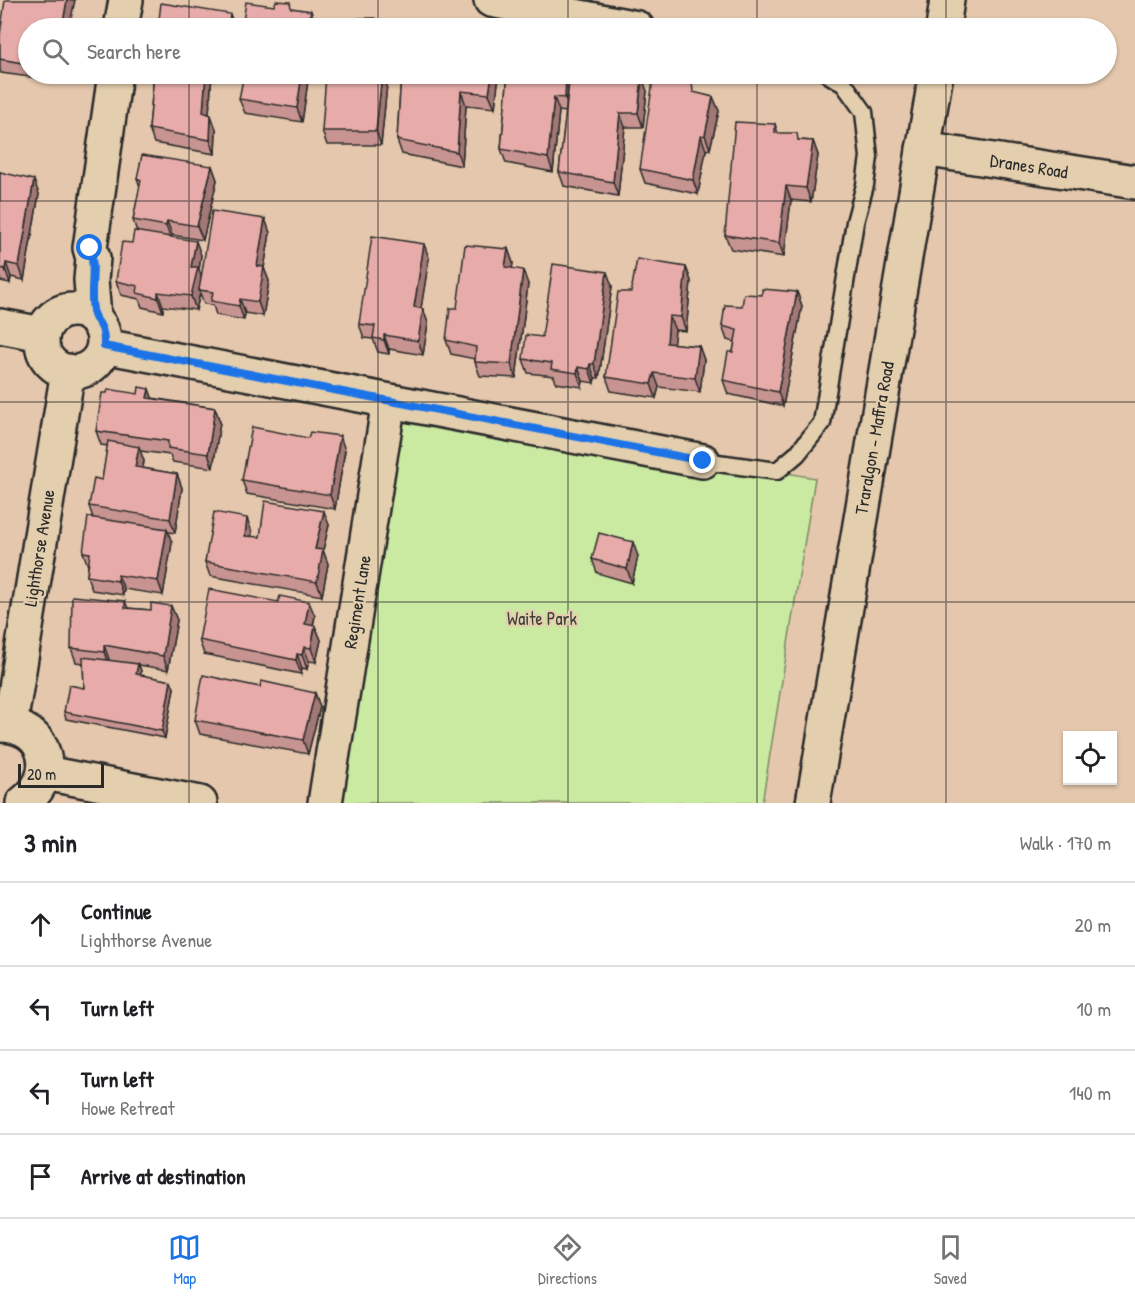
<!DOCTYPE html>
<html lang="en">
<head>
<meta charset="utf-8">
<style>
  :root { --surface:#fff; --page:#f2f2f2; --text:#202124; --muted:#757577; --line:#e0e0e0; --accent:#1a73e8 }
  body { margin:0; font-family:"Patrick Hand",sans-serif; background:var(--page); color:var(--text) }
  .controls { position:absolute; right:18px; bottom:18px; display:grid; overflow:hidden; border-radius:0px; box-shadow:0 2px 4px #0004 }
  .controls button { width:54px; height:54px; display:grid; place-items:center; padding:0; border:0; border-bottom:2px solid var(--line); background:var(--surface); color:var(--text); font:30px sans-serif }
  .scale { position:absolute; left:18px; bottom:15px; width:86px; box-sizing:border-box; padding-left:6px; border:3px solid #2b2b2b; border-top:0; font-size:16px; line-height:21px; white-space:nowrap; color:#2b2b2b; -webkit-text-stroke:4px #e3cead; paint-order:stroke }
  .stop { position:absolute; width:18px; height:18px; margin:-14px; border:4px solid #1a73e8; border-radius:50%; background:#fff }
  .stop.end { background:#1a73e8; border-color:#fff; box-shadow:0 2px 6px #0008 }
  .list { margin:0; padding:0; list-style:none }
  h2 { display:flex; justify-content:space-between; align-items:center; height:78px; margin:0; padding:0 24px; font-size:26px }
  h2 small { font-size:20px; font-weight:400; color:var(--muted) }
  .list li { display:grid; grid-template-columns:39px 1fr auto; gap:18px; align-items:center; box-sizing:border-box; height:84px; padding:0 24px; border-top:2px solid var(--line) }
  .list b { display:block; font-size:22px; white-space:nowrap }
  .list p { margin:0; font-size:20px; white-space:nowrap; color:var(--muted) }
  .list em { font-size:20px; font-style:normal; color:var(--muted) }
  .icon { flex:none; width:33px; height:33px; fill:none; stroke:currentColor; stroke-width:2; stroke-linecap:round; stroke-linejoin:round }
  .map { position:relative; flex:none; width:1135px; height:803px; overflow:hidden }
  .search { position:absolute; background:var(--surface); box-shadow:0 2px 4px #0004; left:18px; right:18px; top:18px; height:66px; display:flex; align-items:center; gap:15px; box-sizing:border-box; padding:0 21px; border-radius:33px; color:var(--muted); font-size:22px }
  .sheet { height:414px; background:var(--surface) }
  nav { display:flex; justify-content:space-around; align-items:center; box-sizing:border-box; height:84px; border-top:2px solid var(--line); background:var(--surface); font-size:16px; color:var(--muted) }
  nav a { display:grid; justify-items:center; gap:3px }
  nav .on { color:var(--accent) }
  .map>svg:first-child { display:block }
  .green { fill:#cae9a1; stroke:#7a8a66; stroke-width:1.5 }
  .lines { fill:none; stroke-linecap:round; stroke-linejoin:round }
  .lane-casing { stroke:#2b2b2b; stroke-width:21 }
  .street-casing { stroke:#2b2b2b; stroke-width:38 }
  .secondary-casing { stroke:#2b2b2b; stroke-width:38 }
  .lane { stroke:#e3cead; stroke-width:16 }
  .street { stroke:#e3cead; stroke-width:33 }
  .secondary { stroke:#e3cead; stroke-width:33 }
  .wall { fill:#c79491; stroke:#2b2b2b; stroke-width:1.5 }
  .shaded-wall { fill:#a27876; stroke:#2b2b2b; stroke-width:1.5 }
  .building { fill:#e7aca9; stroke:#2b2b2b; stroke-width:1.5 }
  .route { stroke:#1a73e8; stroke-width:8 }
  .grid { fill:none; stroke:#2b2b2b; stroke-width:1.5; stroke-opacity:0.55 }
  .labels { text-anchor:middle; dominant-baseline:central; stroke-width:4.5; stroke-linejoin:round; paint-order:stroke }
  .street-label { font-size:18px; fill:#2b2b2b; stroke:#e3cead }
  .park-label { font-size:18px; fill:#3b3e37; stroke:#e3cead }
</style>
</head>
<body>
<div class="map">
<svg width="1135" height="803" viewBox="0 0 1135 803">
  <rect width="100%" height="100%" fill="#e4c7ac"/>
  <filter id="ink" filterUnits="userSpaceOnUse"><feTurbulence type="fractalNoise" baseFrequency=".0167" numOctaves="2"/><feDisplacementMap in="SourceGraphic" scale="12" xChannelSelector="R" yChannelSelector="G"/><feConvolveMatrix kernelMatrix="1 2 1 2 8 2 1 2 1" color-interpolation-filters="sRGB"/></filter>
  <g filter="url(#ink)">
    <path class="green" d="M389 401 815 478 762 803H325Z"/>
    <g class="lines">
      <g class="lane-casing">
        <path id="lane" d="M703 461 777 471 797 454 822 423 855 222 865 185 869 157 864 112 844 84 828 74"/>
      </g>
      <g class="street-casing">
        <path id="street" d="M491 0 637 28
          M121 28 126 0
          M923 149 1135 182
          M42 341a31 31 0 1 1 62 0a31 31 0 1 1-62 0Z
          M94 317 91 280 93 258 90 248 115 74
          M0 326 42 334
          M104 346 703 461
          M10 725 68 371
          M325 803 389 401"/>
      </g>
      <g class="secondary-casing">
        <path id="secondary" d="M943 28 947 0
          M0 725C48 725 60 776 23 803
          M45 773 200 803
          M813 803 936 74"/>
      </g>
      <use href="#lane" class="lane"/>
      <use href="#street" class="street"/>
      <use href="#secondary" class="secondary"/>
    </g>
    <path class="wall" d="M28 28V74H60L59 81 1 73 0 69V35Z
      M154 74H212L209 114 216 129 215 154 154 143 149 129Z
      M309 74 302 122 245 113 239 99Z
      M388 74 381 145H327L322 131Z
      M401 74H499L495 108 466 105 462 166 402 154 397 140Z
      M508 74 619 75 647 91 643 127H625L618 196 564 186 559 172 566 112 559 111 553 172 506 163 501 149Z
      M696 93 713 97 719 111 710 149 706 150 698 194 645 183 640 169Z
      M775 124 778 133 799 140 813 141 818 155 811 202 791 200 784 257 731 249 725 235Z
      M212 166 217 180 203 240 172 235 171 237 201 255 199 270 201 276 265 219 270 233 264 268 269 281 263 316 245 313 244 320 216 315 213 305 204 304 200 293 196 310 163 306V312L142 307 139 299 121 295 116 281 137 232 133 220 140 187 137 178Z
      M0 172 39 194 24 280 11 277 10 283 0 281Z
      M508 249 513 263 512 268 528 284 516 378 480 376 475 362V359L451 354 446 340 457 308Z
      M429 258 421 308 423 309 428 323 423 355 389 349V354L378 352 373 339 364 338 359 324Z
      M686 267 691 281 686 331 675 330 673 344 699 346 704 360 700 392 659 387 656 398 611 391 606 377 631 292Z
      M612 286 599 378H595L594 383 583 381 582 387 556 383 554 376 528 373 523 359 542 337Z
      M797 292 802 306 783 406 728 394 723 380 733 352 735 342 727 340 722 326 742 306 762 295Z
      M149 389 152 398 215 408 220 422 213 468 173 462 170 455 140 451 144 461 143 468 177 474 182 488 175 533 168 532 172 543 163 595 124 589 123 595 92 590 87 576 88 566 83 552 93 518 89 506 102 480 108 446 101 445 96 431 138 394Z
      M308 438 345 450 335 509 247 494 242 480Z
      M329 525 323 550 328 564 322 596 210 576 205 562 252 532 251 537H260Z
      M638 556 632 583 597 573 592 559Z
      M125 601 128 608 151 610 171 606 177 620 168 670 139 665 141 671 140 675 171 681 174 688 165 738 66 719 64 712 84 688 83 663 76 662 71 648Z
      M315 616 313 626H315L321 640 316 662 309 661 307 669 302 668 301 674 204 654 199 640Z
      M260 687 315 693 320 707 308 754 200 734 195 720Z"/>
    <path class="shaded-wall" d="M67 0H75L69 28H62Z
      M311 11 316 25 315 28H308Z
      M230 14 235 28H228Z
      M56 74H60L59 81Z
      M206 74H212L208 126 203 112Z
      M302 74H309L302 122 297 108Z
      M382 74H388L381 145 376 131Z
      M492 74H499L495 108 489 94Z
      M566 74H572L570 112 565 98Z
      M642 77 647 91 643 127 638 113Z
      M461 91 466 105 462 166 457 152Z
      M554 97 559 111 553 172 548 158Z
      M713 97 719 111 710 149 705 135Z
      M620 113 625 127 618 196 613 182Z
      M211 115 216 129 215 154 210 140Z
      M701 136 706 150 698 194 693 180Z
      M813 141 818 155 811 202 806 188Z
      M212 166 217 180 203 240 197 226Z
      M34 180 39 194 24 280 19 266Z
      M786 186 791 200 784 257 779 243Z
      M265 219 270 233 264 268 269 281 263 316 258 302 257 266Z
      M167 221 172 235 171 240 166 226Z
      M196 241 201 255 199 270 203 281 199 290 200 293 196 310 191 296V267Z
      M424 244 429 258 419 321 414 307Z
      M508 249 513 263 510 281 505 267Z
      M6 263 11 277 10 283 5 269Z
      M686 267 691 281 686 331 681 317Z
      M523 270 528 284 516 378 511 364Z
      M607 272 612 286 599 378 594 364Z
      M158 292 163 306V312L158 298Z
      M797 292 802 306 783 406 778 392Z
      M240 299 245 313 244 320 239 306Z
      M423 309 428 323 423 355 418 341Z
      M669 316 675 330 672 357 667 343Z
      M384 335 389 349V354L384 340Z
      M699 346 704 360 700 392 695 378Z
      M590 364 595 378 594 383 589 369Z
      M578 367 583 381 582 387 577 373Z
      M654 373 659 387 656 398 651 384Z
      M149 389 154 403 147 398Z
      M215 408 220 422 213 468 208 454Z
      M340 436 345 450 335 509 330 495Z
      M139 447 144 461 140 481 135 467Z
      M177 474 182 488 175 533 170 519Z
      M324 511 329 525 323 550 328 564 322 596 317 582 315 549Z
      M247 518 252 532 250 550 245 536Z
      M167 529 172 543 163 595 158 581Z
      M633 542 638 556 632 583 627 569Z
      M118 575 124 589 123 595 118 581Z
      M309 602 315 616 310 638 305 624Z
      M171 606 177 620 168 670 163 656Z
      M315 626 321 640 316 662 311 648Z
      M104 645 109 659V666L104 652Z
      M304 647 309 661 307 669 302 655Z
      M297 654 302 668 301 674 296 660Z
      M138 664 141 671 139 681 136 674Z
      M171 681 174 688 165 738 162 731Z
      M315 693 320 707 308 754 303 740Z"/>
    <path class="building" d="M5 0H67L62 28H28V64L0 59V35Z
      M276 1 290 2 291 8 311 11 308 28H242L246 2 274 6Z
      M161 3 230 14 228 28H158Z
      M358 18H375L376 23 386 24V28H330V21L357 23Z
      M154 74H206L203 112 211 115 210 140 149 129Z
      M244 74H302L297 108 239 99Z
      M326 74H382L376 131H322Z
      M401 74H492L489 94 461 91 457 152 397 140Z
      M508 74H566L565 98 554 97 548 158 501 149Z
      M570 74H618V75L642 77 638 113H620L613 182 559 172Z
      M653 81 692 82 693 92 713 97 705 135 701 136 693 180 640 169Z
      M735 122 775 124V133H797L798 140 813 141 806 188 786 186 779 243 725 235Z
      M142 155 212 166 197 226 167 221 166 226 133 220 141 180 137 178Z
      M0 172 34 180 19 266 6 263 5 269 0 268Z
      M212 211 265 219 257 266 264 267 258 302 240 299 239 306 211 301 213 292 199 290Z
      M134 231 196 241 191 267H198L191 296 158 292V298L137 293 138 286 116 281 122 242 132 243Z
      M372 236 424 244 414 307 423 309 418 341 384 335V340L373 338 375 326 359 324Z
      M465 245 508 249 505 267 523 270 511 364 475 362 476 347 446 340 450 308H457Z
      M637 259 686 267 681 317 669 316 667 343 699 346 695 378 654 373 651 384 606 377 618 292H631Z
      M553 264 607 272 594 364H590L589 369 578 367 577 373 551 369 552 363 523 359 526 335 542 337Z
      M762 289 797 292 778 392 723 380 728 352H733L737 330 722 326 725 305 742 306 744 294 762 295Z
      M139 387 149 389 147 398 215 408 208 454 168 448V441L96 431 102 393H107L108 389 138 394Z
      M252 427 308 438 310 432 340 436 330 495 242 480Z
      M108 441 139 447 135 467 177 474 170 519 89 506 94 478 102 480Z
      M265 501 324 511 315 549 323 550 317 582 205 562 214 512 247 518 245 536 260 537Z
      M88 517 167 529 158 581 118 575V581L87 576 90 553 83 552Z
      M599 533 633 542 627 569 592 559Z
      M209 589 278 602 280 596 309 602 305 624 315 626 311 648 304 647 302 655 297 654 296 660 199 640Z
      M72 596 125 601V608L151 610V603L171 606 163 656 104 645V652L71 648Z
      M83 657 138 664 136 674 171 681 162 731 64 712 69 685 84 688Z
      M203 675 260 687 261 681 315 693 303 740 195 720Z"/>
  </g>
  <g class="lines" filter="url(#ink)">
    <path class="route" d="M90 248C97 269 88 293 94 315 95 319 97 320 99 323 104 330 104 338 104 346L703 461"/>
  </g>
  <path class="grid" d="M189 0V28M378 0V28M568 0V28M757 0V28M946 0V28M189 74V803M378 74V803M568 74V803M757 74V803M946 74V803M0 201H1135M0 402H1135M0 602H1135"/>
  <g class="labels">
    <g class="street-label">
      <text transform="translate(1029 166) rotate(9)">Dranes Road</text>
      <text transform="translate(874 438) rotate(-80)">Traralgon - Maffra Road</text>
      <text transform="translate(39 548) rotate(-81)">Lighthorse Avenue</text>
      <text transform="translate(357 602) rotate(-81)">Regiment Lane</text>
    </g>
    <g class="park-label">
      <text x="542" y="618">Waite Park</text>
    </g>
  </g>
</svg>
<div class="controls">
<button><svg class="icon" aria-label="locate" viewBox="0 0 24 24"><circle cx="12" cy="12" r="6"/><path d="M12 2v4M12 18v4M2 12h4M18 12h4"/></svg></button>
</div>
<div class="scale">20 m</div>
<div class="stop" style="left:90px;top:248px"></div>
<div class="stop end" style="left:703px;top:461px"></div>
<div class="search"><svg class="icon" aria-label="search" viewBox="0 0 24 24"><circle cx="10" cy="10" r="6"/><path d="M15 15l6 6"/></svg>Search here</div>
</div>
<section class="sheet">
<h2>3 min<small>Walk · 170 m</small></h2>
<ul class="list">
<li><svg class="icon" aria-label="ahead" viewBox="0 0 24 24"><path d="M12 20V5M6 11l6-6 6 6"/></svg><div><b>Continue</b><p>Lighthorse Avenue</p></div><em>20 m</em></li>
<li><svg class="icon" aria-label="left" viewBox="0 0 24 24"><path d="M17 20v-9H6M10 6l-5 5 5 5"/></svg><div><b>Turn left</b></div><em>10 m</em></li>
<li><svg class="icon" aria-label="left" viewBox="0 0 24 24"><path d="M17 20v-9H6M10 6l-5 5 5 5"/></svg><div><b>Turn left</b><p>Howe Retreat</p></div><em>140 m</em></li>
<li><svg class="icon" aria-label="arrive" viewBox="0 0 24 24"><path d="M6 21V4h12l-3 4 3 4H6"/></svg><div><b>Arrive at destination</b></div></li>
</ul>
</section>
<nav>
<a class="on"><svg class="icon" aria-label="map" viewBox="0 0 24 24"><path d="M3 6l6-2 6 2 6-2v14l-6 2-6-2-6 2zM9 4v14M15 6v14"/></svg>Map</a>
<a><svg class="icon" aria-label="directions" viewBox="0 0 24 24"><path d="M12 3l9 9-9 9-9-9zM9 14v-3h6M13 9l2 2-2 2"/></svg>Directions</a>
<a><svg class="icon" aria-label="saved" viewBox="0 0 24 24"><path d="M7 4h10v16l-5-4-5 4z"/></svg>Saved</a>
</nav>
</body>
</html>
